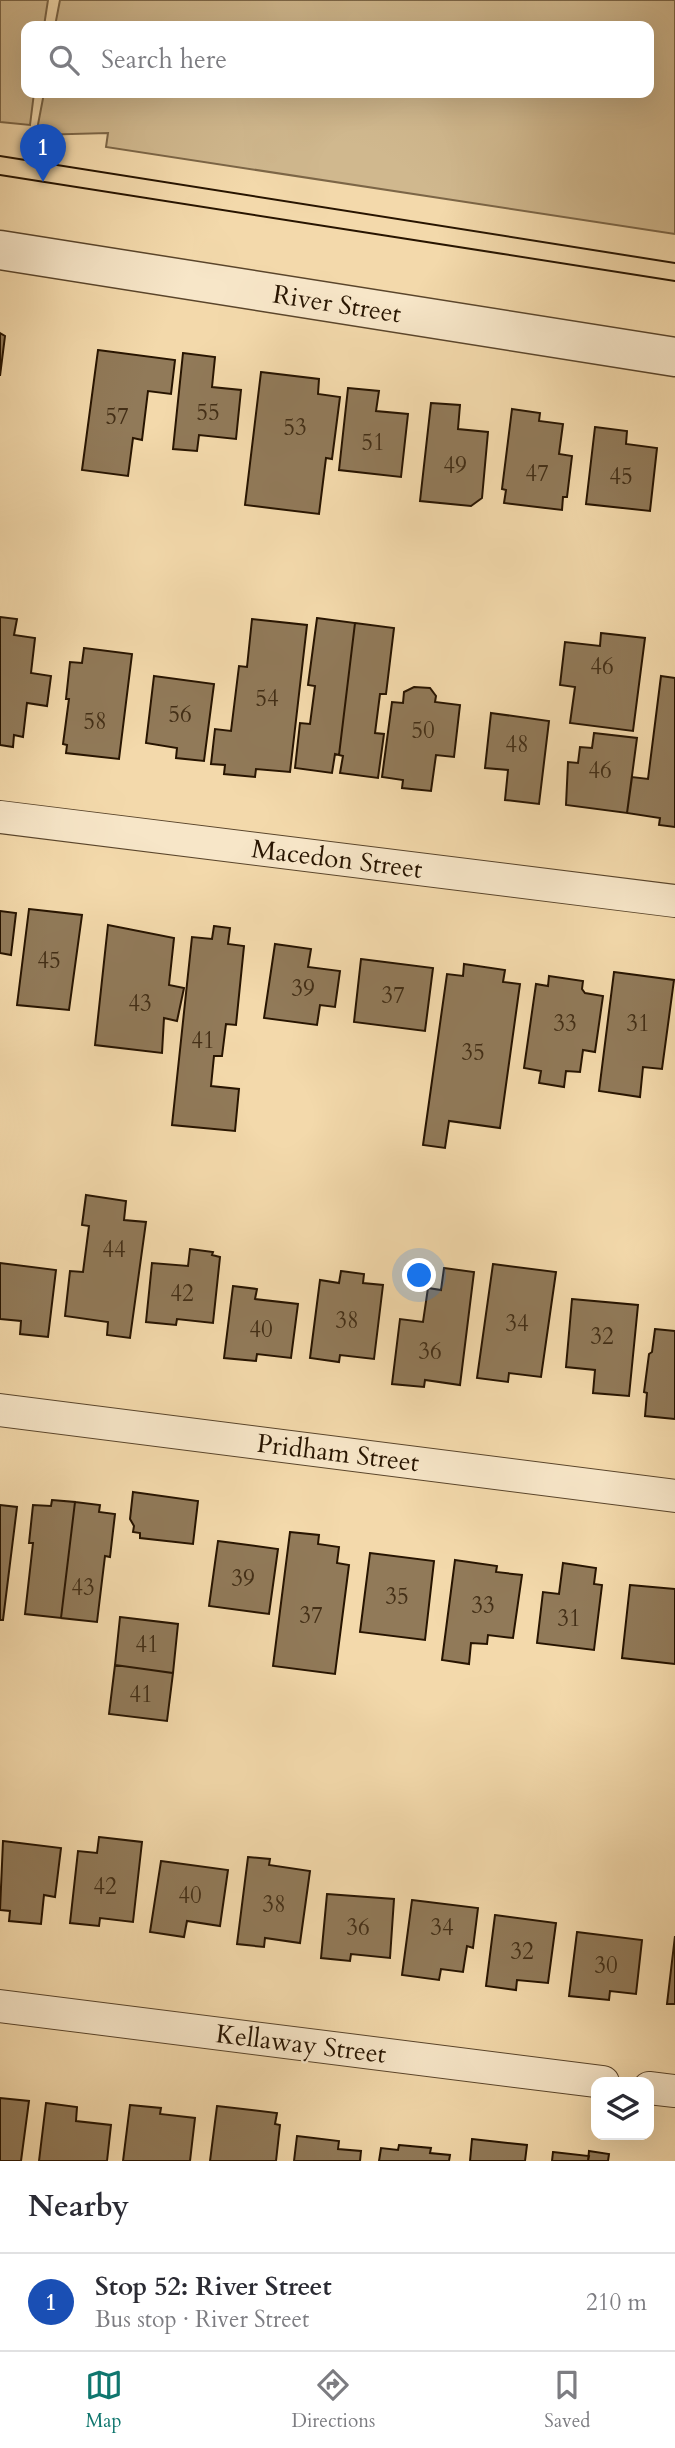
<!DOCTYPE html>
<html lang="en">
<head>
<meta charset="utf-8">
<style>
  :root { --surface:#fff; --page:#f7f7f7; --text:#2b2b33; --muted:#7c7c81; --line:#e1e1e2; --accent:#0f766e }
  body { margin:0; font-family:Cardo,serif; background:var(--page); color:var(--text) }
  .controls { position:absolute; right:21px; bottom:21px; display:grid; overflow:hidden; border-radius:14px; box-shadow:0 7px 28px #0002 }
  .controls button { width:63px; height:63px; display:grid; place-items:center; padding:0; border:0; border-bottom:2px solid var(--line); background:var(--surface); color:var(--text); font:35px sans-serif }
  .you { position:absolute; left:420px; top:1276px; width:24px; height:24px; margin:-18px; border:5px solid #fff; border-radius:50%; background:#1a73e8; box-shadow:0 0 0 10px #1a73e833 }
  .badge { display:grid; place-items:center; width:46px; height:46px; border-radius:50%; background:var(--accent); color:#fff; font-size:23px; font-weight:700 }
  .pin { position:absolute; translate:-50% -58px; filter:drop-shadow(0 2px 4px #0008) }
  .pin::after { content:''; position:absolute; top:37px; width:24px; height:21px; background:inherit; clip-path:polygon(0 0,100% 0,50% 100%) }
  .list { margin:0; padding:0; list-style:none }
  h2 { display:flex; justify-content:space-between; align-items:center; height:91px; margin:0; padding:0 28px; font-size:30px }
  h2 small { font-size:23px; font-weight:400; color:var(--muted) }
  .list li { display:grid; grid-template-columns:46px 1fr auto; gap:21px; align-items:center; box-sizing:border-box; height:98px; padding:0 28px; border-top:2px solid var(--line) }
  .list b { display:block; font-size:26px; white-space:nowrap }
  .list p { margin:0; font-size:23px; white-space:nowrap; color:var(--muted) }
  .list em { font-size:23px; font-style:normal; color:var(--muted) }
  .icon { flex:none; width:38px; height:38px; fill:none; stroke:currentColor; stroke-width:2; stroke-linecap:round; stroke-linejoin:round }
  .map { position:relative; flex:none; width:675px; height:2161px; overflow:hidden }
  .search { position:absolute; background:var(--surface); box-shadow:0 7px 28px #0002; left:21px; right:21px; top:21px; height:77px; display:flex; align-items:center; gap:18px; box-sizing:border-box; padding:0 24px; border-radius:14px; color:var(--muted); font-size:26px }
  .sheet { height:189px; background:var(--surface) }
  nav { display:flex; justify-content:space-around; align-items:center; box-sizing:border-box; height:98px; border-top:2px solid var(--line); background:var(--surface); font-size:19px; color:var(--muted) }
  nav a { display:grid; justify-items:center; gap:4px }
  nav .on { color:var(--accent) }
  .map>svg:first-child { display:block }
  .green { fill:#d0b88e; stroke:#7c6647; stroke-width:2 }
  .building { fill:#917a59; stroke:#271400; stroke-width:2 }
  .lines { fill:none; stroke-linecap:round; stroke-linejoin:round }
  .minor-casing { stroke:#5a452b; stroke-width:34 }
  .tertiary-casing { stroke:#5a452b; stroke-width:41 }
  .minor { stroke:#f7e6c8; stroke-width:32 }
  .tertiary { stroke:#f7e6c8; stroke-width:38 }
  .tram { stroke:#271400; stroke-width:2 }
  .labels { text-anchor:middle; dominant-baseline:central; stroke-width:5; stroke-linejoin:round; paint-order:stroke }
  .number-label { font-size:23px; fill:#422e16 }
  .street-label { font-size:26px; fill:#271400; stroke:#f7e6c8 }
</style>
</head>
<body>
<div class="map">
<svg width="675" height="2161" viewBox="0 0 675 2161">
  <rect width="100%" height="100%" fill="#f3d9ab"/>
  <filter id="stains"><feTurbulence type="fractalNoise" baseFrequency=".00286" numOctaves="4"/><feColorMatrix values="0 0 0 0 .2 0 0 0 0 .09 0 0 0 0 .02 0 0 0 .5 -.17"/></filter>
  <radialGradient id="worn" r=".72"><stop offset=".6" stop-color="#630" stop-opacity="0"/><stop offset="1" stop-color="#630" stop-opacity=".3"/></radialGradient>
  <path class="green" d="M0 0H48L44 26H26V93H34L30 125 0 122Z
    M60 0H675V234L106 147 108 133 36 135 44 93H649V26H55Z"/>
  <path class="building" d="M0 333 5 336 0 376Z
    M98 350 175 360 171 394 148 391 142 440 133 438 128 476 82 470Z
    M183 353 215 357 212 387 241 390 236 439 199 435 197 451 173 449Z
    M261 372 319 379 318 394 340 397 332 459 326 458 319 514 245 505Z
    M348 388 379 391 376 411 408 414 401 477 339 470Z
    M431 403 460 405 458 429 488 432 482 498 471 506 420 501Z
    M512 409 540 413 539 421 563 424 559 454 572 456 567 497H563L562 510 504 503 506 490 502 489Z
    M595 427 627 431 626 444 657 448 650 511 586 504Z
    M0 617 17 619 14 635 35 638 31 673 51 676 47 706 27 703 23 737 14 735 13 747 0 745Z
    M317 618 355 623 339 755 335 754 332 773 295 768 300 723 310 724 315 686 308 685Z
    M252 619 307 625 290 772 256 769 255 777 224 774 225 765 211 764 215 729 231 731 239 666 247 667Z
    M355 623 394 628 386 694H380L375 733 384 734 378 778 340 773 343 756 339 755Z
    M601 633 645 638 633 731 570 723 575 687 560 685 565 642 600 646Z
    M84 648 132 654 119 759 66 753 67 745 63 744 69 699H66L70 662 82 663Z
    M154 676 214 684 204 761 176 758 177 748 146 743Z
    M661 676 675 678V827L659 825 660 818 627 813 632 777 648 779Z
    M414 687 430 688 436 696 435 702 460 705 454 757 436 755 431 791 402 788 403 780 382 777 392 702 403 703 404 692Z
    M491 713 549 721 539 804 505 800 508 770 485 768Z
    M594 733 637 738 627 813 566 805 568 762 578 763 580 747 592 748Z
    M29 909 82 915 69 1010 17 1005Z
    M0 911 16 913 11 955 0 953Z
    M108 925 174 938 169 985 184 988 177 1021 164 1018 162 1053 95 1045Z
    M214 926 230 928 228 944 244 946 236 1025 226 1024 222 1056H214L211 1086 239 1089 235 1131 172 1125 192 937 212 939Z
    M275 944 311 949 308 967 340 971 335 1007 320 1005 317 1025 264 1018Z
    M361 959 433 968 425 1031 354 1022Z
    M464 964 505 970 503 982 520 984 500 1128 449 1121 445 1148 423 1145 447 974 463 976Z
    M614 972 674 980 662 1069 643 1067 640 1097 599 1091Z
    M549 976 583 981 582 989 585 993 603 996 595 1052 583 1050 580 1072 566 1071 564 1087 539 1083 541 1071 524 1068 536 984 548 986Z
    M86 1195 126 1201 124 1220 146 1222 130 1338 107 1335 108 1322 65 1316 70 1271 83 1272 89 1226 82 1225Z
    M190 1249 213 1252 212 1255 220 1257 213 1323 177 1319 176 1325 146 1322 152 1263 188 1266Z
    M0 1263 56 1270 48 1337 20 1334 21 1321 0 1319Z
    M493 1264 556 1272 541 1377 509 1373 508 1382 477 1378Z
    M444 1268 474 1272 460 1385 425 1380 424 1387 392 1384 400 1319 423 1322 428 1288 441 1290Z
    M341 1271 364 1274 363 1283 383 1285 374 1359 340 1355 339 1362 310 1358 320 1280 339 1283Z
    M233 1286 257 1289 255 1299 298 1304 291 1358 257 1354 256 1361 224 1358Z
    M572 1299 638 1305 629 1396 593 1393 595 1370 566 1367Z
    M655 1329 675 1331V1419L645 1416 647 1393 644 1392 649 1354 652 1352Z
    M133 1492 198 1501 193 1544 140 1538V1533L133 1532 134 1526 130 1519Z
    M52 1500 75 1502 61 1618 25 1614 33 1543H29L33 1505 51 1506Z
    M75 1502 100 1505 99 1512 115 1514 110 1557 105 1556 97 1622 61 1618Z
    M0 1505 17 1507 3 1620H0Z
    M290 1532 319 1535 318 1544 339 1547 337 1563 349 1565 335 1674 273 1666Z
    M218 1541 278 1549 269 1614 209 1606Z
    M370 1553 434 1561 425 1640 360 1632Z
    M455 1560 497 1566 496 1572 522 1575 513 1638 488 1635 487 1644 471 1643 469 1664 442 1660Z
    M563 1563 596 1568 594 1584 602 1585 594 1650 537 1643 543 1592 559 1594Z
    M630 1585 675 1589V1664L622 1658Z
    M120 1617 178 1624 173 1673 115 1665Z
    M115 1665 173 1673 167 1721 109 1714Z
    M99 1837 142 1842 133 1922 100 1918 99 1926 70 1923 78 1851 97 1853Z
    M3 1841 61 1848 55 1897 44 1895 41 1924 9 1921 10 1911 0 1910Z
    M248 1857 270 1859 269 1865 310 1871 300 1943 265 1938 264 1947 237 1944Z
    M161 1861 228 1870 220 1926 187 1921 184 1937 150 1932Z
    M327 1894 394 1899 390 1958 351 1954 350 1961 321 1958Z
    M412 1900 478 1908 473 1948 467 1946 463 1972 441 1969 439 1980 402 1975Z
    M495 1915 556 1923 548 1983 517 1980 516 1990 486 1986Z
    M577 1932 642 1940 636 1994 610 1991 609 2000 569 1996Z
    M675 1936V2004H667Z
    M0 2098 29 2101 21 2161H0Z
    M46 2103 77 2107 76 2121 111 2125 107 2161H39Z
    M130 2105 161 2108 160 2114 195 2118 190 2161H123Z
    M217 2106 277 2113 275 2124 280 2125 276 2161H210Z
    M297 2136 339 2141 338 2149 361 2151 360 2161H294Z
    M472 2139 527 2145 525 2161H470Z
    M399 2145 431 2148 430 2153 450 2155 449 2161H379L381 2148 398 2150Z
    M589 2151 609 2154 608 2161H588Z
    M553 2152 589 2156 588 2161H552Z"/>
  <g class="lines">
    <g class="minor-casing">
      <path id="minor" d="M0 817 675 901
        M0 1410 675 1496
        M0 2006 603 2082
        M649 2088 675 2091"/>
    </g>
    <g class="tertiary-casing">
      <path id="tertiary" d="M0 250 675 357"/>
    </g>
    <use href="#minor" class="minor"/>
    <use href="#tertiary" class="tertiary"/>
    <path class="tram" d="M0 156 675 263
      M0 175 675 281"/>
  </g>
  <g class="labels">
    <g class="number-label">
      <text x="208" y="412">55</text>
      <text x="117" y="416">57</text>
      <text x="295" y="427">53</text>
      <text x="373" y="442">51</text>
      <text x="455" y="465">49</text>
      <text x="537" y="473">47</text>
      <text x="621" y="476">45</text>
      <text x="602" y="666">46</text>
      <text x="267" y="698">54</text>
      <text x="180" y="714">56</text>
      <text x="95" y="721">58</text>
      <text x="423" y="730">50</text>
      <text x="517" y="744">48</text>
      <text x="600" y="770">46</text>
      <text x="49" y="960">45</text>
      <text x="303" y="988">39</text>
      <text x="393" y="995">37</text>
      <text x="140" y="1003">43</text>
      <text x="565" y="1023">33</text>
      <text x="638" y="1023">31</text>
      <text x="203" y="1040">41</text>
      <text x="473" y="1052">35</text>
      <text x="114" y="1249">44</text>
      <text x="182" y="1293">42</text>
      <text x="347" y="1320">38</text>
      <text x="517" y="1323">34</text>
      <text x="261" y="1329">40</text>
      <text x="602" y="1336">32</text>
      <text x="430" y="1351">36</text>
      <text x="243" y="1578">39</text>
      <text x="83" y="1587">43</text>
      <text x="397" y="1596">35</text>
      <text x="483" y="1605">33</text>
      <text x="311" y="1615">37</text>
      <text x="569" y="1618">31</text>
      <text x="147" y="1644">41</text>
      <text x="141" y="1694">41</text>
      <text x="105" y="1886">42</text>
      <text x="190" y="1895">40</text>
      <text x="274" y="1904">38</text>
      <text x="358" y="1927">36</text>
      <text x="442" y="1927">34</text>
      <text x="522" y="1951">32</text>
      <text x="606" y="1965">30</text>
    </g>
    <g class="street-label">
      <text transform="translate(337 304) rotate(9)">River Street</text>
      <text transform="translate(337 859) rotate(7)">Macedon Street</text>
      <text transform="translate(338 1453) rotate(7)">Pridham Street</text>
      <text transform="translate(301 2044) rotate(7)">Kellaway Street</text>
    </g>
  </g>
  <rect width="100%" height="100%" filter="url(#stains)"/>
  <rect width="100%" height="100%" fill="url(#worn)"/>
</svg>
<div class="controls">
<button><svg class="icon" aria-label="layers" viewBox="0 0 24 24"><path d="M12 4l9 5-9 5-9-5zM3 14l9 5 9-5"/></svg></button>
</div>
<div class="you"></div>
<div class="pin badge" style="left:43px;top:182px;background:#1a4fb4">1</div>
<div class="search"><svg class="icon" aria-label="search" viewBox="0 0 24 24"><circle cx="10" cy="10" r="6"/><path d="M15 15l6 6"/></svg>Search here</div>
</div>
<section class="sheet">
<h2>Nearby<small></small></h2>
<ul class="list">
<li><span class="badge" style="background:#1a4fb4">1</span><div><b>Stop 52: River Street</b><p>Bus stop · River Street</p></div><em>210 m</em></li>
</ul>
</section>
<nav>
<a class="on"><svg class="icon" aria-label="map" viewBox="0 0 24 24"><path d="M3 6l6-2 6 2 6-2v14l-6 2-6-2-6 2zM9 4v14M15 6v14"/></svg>Map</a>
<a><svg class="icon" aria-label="directions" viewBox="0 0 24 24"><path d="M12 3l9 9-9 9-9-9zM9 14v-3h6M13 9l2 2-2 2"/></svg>Directions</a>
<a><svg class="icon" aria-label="saved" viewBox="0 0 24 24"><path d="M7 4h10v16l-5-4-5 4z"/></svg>Saved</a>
</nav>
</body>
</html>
